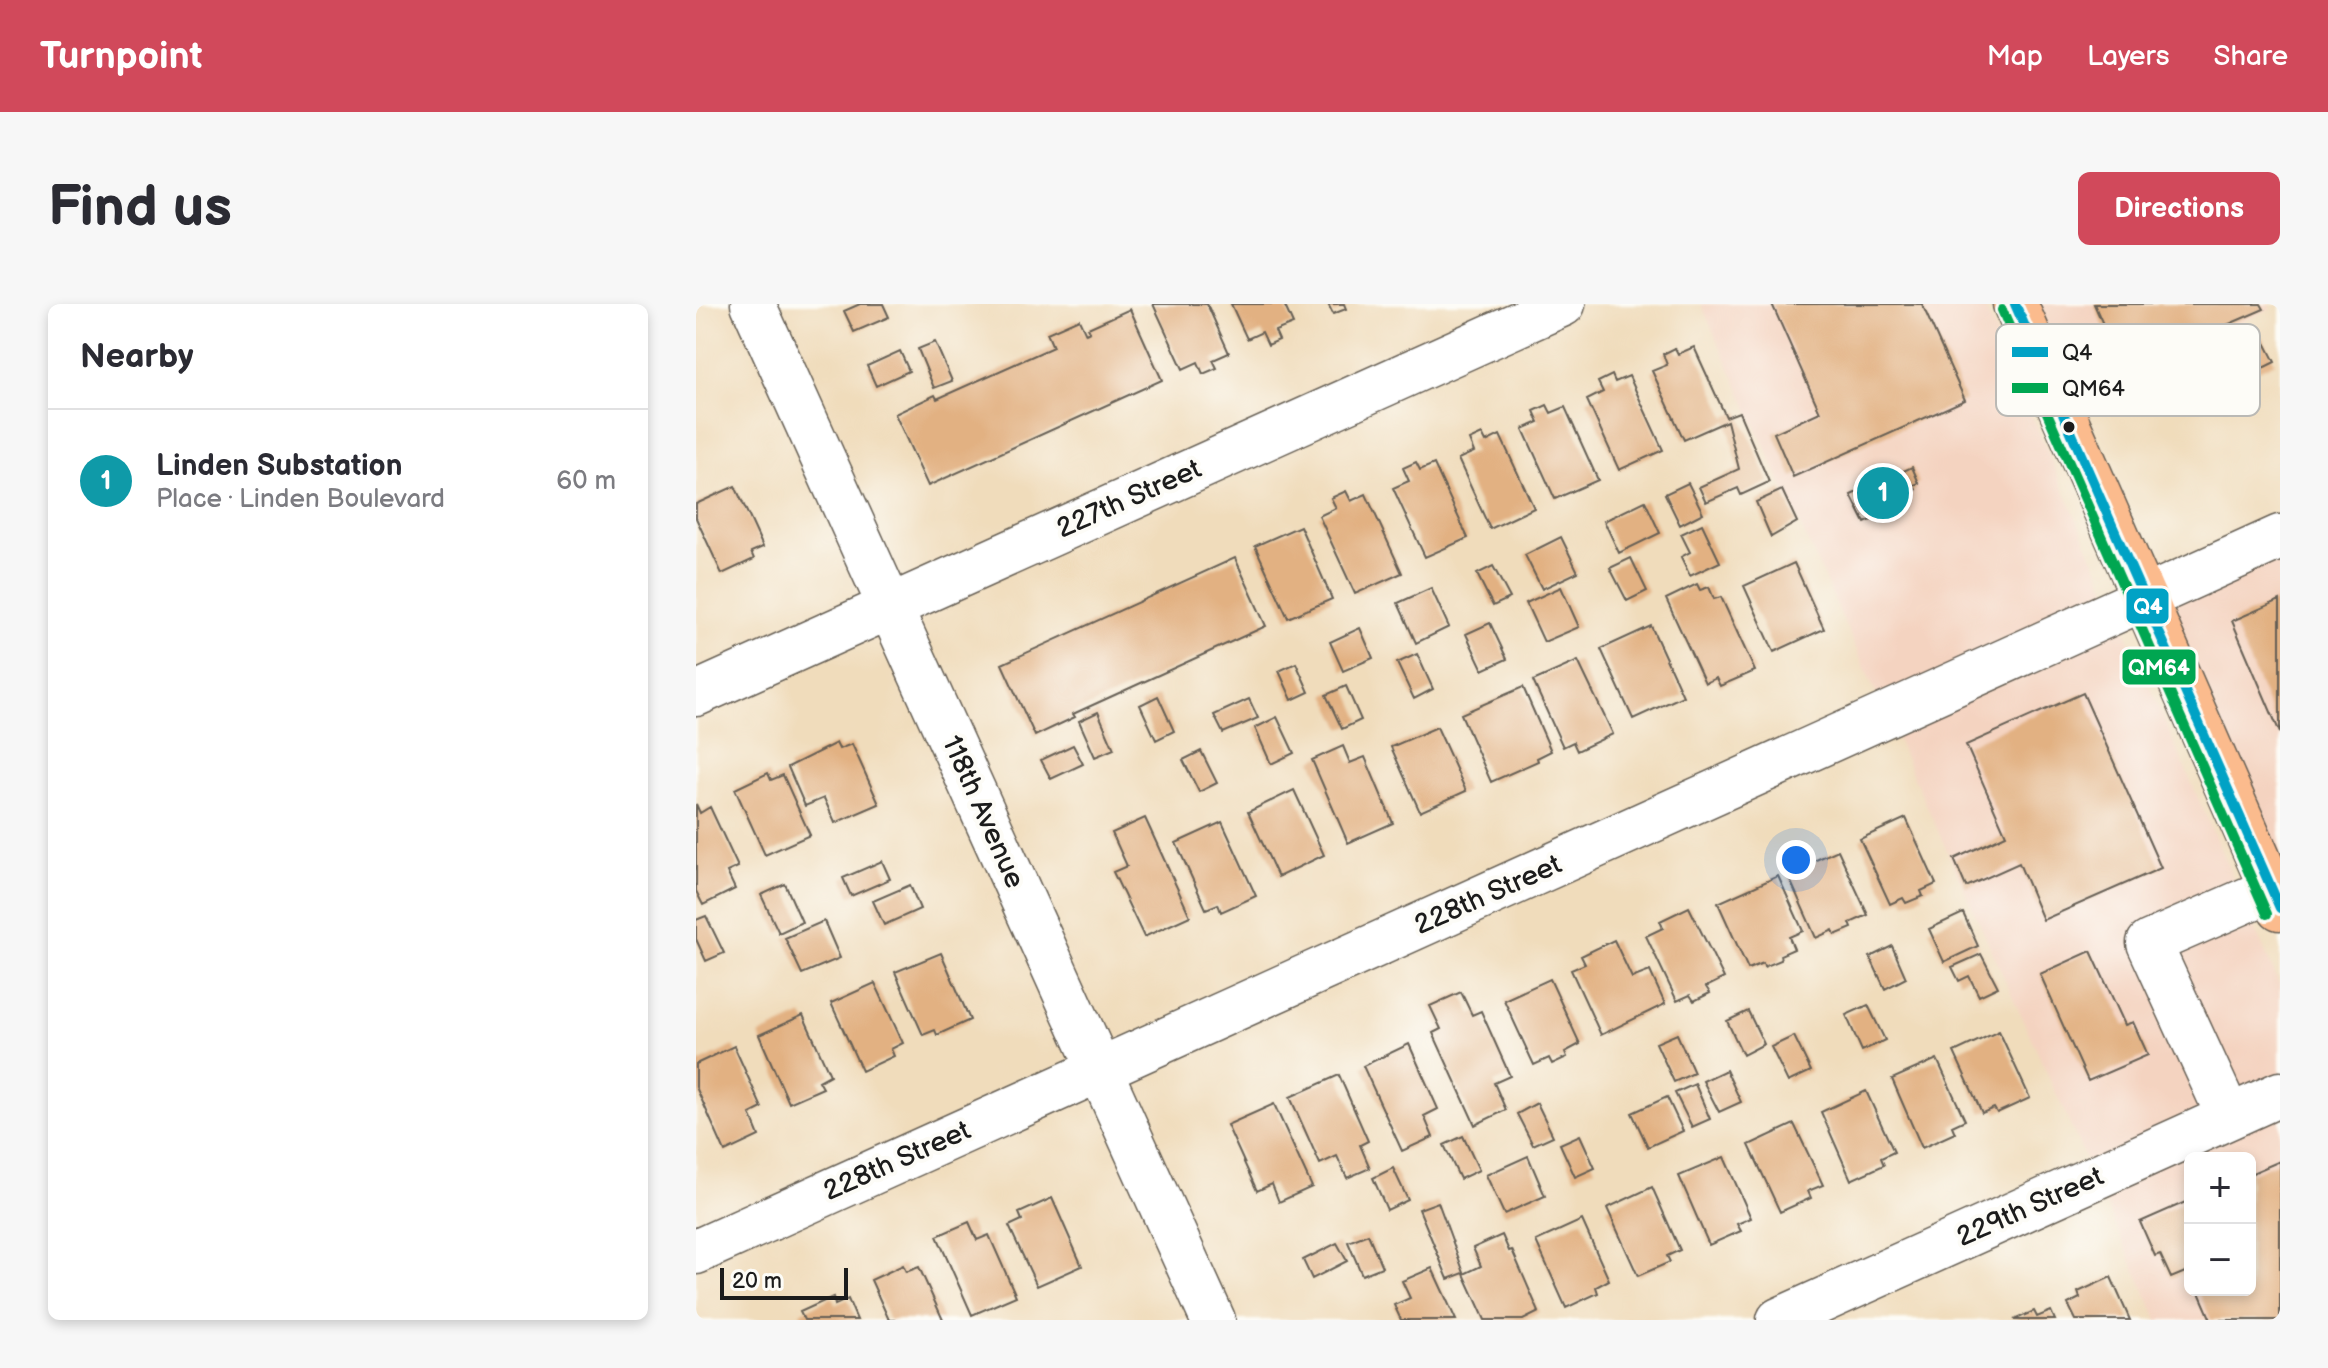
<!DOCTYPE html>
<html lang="en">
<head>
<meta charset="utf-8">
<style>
  :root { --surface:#fff; --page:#f7f7f7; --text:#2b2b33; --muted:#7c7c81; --line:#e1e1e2; --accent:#d1495b }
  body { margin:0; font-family:"Balsamiq Sans",sans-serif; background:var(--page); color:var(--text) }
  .controls { position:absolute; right:24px; bottom:24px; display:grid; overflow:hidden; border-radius:12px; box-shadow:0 4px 12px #0003 }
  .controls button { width:72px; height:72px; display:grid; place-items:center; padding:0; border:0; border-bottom:2px solid var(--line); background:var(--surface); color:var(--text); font:40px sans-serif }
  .scale { position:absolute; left:24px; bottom:20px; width:128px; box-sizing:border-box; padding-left:8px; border:4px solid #1c1c1c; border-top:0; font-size:22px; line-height:28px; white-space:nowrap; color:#1c1c1c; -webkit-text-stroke:6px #fdfcf7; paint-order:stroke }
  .you { position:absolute; left:1100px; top:556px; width:28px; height:28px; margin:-20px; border:6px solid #fff; border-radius:50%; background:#1a73e8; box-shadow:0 0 0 12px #1a73e833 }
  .badge { display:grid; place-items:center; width:52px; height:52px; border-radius:50%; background:var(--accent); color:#fff; font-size:26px; font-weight:700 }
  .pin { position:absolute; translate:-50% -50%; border:4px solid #fff; box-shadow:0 2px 8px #0006 }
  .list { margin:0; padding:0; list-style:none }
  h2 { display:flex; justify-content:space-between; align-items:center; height:104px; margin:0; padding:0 32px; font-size:34px }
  h2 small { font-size:26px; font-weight:400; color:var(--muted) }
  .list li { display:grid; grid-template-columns:52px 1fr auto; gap:24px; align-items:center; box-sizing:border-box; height:144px; padding:0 32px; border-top:2px solid var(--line) }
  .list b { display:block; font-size:30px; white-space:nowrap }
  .list p { margin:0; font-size:26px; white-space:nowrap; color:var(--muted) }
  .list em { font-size:26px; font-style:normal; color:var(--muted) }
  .map { position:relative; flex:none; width:1584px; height:1016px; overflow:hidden; border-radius:12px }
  header { display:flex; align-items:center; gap:48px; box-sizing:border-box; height:112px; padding:0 40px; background:var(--accent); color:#fff }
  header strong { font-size:38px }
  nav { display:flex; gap:44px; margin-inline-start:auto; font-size:28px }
  .intro { display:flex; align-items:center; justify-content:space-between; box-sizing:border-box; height:192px; padding:0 48px }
  h1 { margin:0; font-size:56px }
  .button { padding:20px 36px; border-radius:12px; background:var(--accent); color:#fff; font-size:28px; font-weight:700 }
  main { display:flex; gap:48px; padding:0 48px }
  aside { flex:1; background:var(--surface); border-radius:12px; box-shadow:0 4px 12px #0003 }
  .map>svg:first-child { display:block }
  .built { fill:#f4d3c0; fill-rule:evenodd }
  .building { fill:#e2b182 }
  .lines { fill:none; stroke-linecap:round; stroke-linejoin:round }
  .minor-casing { stroke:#665f54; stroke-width:47 }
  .major-casing { stroke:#665f54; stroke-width:47 }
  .minor { stroke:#fff; stroke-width:44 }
  .major { stroke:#fbbb8d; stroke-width:44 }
  .bus-1-casing { stroke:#fdfcf7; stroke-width:16 }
  .bus-2-casing { stroke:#fdfcf7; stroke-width:16 }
  .bus-1 { stroke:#01a2c5; stroke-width:10 }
  .bus-2 { stroke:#00a651; stroke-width:10 }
  .bus-dot { fill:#1c1c1c; stroke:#fdfcf7; stroke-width:3 }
  .labels { text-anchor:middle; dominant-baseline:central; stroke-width:8; stroke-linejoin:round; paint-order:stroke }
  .street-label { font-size:28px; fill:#1c1c1c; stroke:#fdfcf7 }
  .key { fill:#fdfcf7; stroke:#bab9b5; stroke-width:2 }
  .key-label { font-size:22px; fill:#1c1c1c }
  .line-badge { stroke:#fdfcf7; stroke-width:3 }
  .badge-label { font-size:22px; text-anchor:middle; font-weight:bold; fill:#fff }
</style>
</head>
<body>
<header>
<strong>Turnpoint</strong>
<nav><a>Map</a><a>Layers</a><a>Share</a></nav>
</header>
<div class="intro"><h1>Find us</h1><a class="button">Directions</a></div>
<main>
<aside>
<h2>Nearby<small></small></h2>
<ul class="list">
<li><span class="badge" style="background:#0f9aa8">1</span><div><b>Linden Substation</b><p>Place · Linden Boulevard</p></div><em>60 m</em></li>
</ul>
</aside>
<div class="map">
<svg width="1584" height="1016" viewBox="0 0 1584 1016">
  <rect width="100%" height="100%" fill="#fdfcf7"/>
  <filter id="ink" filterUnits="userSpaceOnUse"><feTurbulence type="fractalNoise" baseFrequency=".0125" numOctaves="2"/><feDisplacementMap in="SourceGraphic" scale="16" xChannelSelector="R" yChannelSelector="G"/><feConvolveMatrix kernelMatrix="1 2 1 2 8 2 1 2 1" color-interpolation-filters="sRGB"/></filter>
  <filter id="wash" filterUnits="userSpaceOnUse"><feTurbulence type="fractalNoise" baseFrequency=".006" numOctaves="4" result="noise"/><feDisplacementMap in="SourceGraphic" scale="32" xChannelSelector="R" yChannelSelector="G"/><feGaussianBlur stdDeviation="1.8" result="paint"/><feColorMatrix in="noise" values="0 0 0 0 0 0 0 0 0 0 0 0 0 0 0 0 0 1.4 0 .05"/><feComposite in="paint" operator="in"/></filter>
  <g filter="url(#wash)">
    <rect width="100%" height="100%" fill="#f0dcbb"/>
    <path class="built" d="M1005 0H1287L1584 682V1016H1462ZM1494 854H1554V986H1494Z
      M1326 0H1572L1575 5 1369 98Z
      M1584 222V581L1451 281Z"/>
    <g id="blocks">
      <path class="building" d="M164 0H187L193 13 158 28 148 7Z
        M457 0H511L533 49 517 56 521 64 507 70 502 58 487 65Z
        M535 0H588L597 20 579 27 583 36 572 41 566 28 551 35Z
        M632 0H648L650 5 637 10Z
        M1076 0H1226L1269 96 1097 173 1078 129 1124 108Z
        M1398 0H1565L1568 5 1427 66Z
        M434 5 466 76 232 182 199 110 239 91 241 95 357 43 351 29 383 15 390 30 394 28 392 24Z
        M1561 23 1579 58 1526 84 1508 49Z
        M239 38 256 77 238 84 222 45Z
        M998 43 1030 113 1043 108 1073 178 1045 191 1042 184 1010 198 1003 183 1043 165 1031 117 988 136 956 67 971 61 967 50 979 44 982 50Z
        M204 47 213 67 180 82 171 62Z
        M916 71 919 78 933 72 967 146 923 166 891 96 907 88 902 78Z
        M851 101 855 109 869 103 902 176 859 195 827 125 843 118 838 107Z
        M786 130 790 138 804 131 838 204 794 225 762 155 778 148 773 136Z
        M720 158 724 166 738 160 772 234 729 253 697 184 713 177 707 164Z
        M1216 163 1223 179 1218 181 1220 186 1200 195 1204 203 1169 219 1155 191Z
        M992 179 1007 209 984 221 969 190Z
        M39 182 67 243 55 248 58 255 26 270 0 214V200Z
        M1086 186 1101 218 1075 233 1060 198Z
        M650 187 655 197 670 190 706 269 659 290 623 212 640 204 635 194Z
        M949 197 964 229 923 249 908 217Z
        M1006 220 1024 258 994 272 985 253 994 248 985 230Z
        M604 222 636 295 592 314 559 242Z
        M865 233 882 268 846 285 829 251Z
        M539 254 570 322 377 410 379 413 339 432 306 360Z
        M935 254 951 287 931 297 914 264Z
        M1098 259 1128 325 1078 348 1048 282Z
        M797 262 814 294 797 302 781 270Z
        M1001 280 1004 286 1013 283 1018 295 1025 293 1059 367 1024 382 1020 374 1009 379 970 295Z
        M865 283 883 323 848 338 830 299Z
        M735 284 753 323 720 339 702 299Z
        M1584 296V429L1536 317Z
        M794 319 811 355 787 366 770 330Z
        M955 322 987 392 937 415 905 345Z
        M664 324 677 354 647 367 634 338Z
        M721 350 737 385 718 395 701 359Z
        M882 357 917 430 881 447 877 438 867 443 837 377Z
        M600 359 613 388 596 396 583 367Z
        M650 382 665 416 646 425 630 391Z
        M827 383 855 447 841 454 842 457 795 478 765 410Z
        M1387 389 1465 564 1347 616 1323 559 1270 583 1258 555 1310 531 1270 441Z
        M462 392 478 427 460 436 444 401Z
        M553 395 562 414 527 429 518 411Z
        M402 408 418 445 399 453 383 417Z
        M581 413 598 449 575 460 559 424Z
        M741 423 770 487 724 508 695 443Z
        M140 439 143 445 156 440 183 500 139 519 128 494 109 502 92 463Z
        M377 441 387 460 355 475 345 456Z
        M647 442 654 459 669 453 697 519 652 539 616 456Z
        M505 447 521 479 503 488 487 456Z
        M72 469 75 476 87 471 114 531 69 551 39 485Z
        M598 486 628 551 582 573 552 508Z
        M0 500 4 509 14 503 42 563 31 568 39 585 7 601 0 587Z
        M449 514 494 612 448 633 417 568 431 562 416 529Z
        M1210 514 1240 580 1225 587 1227 592 1210 599 1207 594 1194 600 1164 535Z
        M526 518 560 592 525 608 522 600 510 605 480 539Z
        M1142 546 1172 611 1154 619 1156 624 1139 631 1137 626 1120 634 1091 569Z
        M186 557 194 575 155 592 147 574Z
        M1082 572 1107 627 1093 633 1098 645 1084 651 1085 656 1068 663 1067 659 1052 665 1022 599Z
        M89 580 106 618 83 629 65 591Z
        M214 581 224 605 188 621 177 597Z
        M993 603 1028 674 1010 683 1014 689 998 697 994 691 981 697 950 632 967 624 964 617Z
        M1267 609 1282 642 1248 658 1233 625Z
        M10 612 28 649 10 657 0 635V616Z
        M128 617 144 654 106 670 89 634Z
        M918 636 936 674 954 667 969 700 905 731 875 666 889 660 885 652Z
        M1196 642 1210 674 1189 685 1174 653Z
        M1395 647 1429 721 1437 718 1452 751 1392 777 1344 670Z
        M245 649 274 716 241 731 239 726 227 731 199 668Z
        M1285 650 1302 683 1283 692 1273 672 1263 677 1256 663Z
        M854 675 884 740 869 748 871 753 856 760 853 754 838 761 808 696Z
        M179 679 207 739 195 745 198 752 166 767 135 699Z
        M765 688 776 711 785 707 814 772 798 779 810 806 779 821 737 729 745 725 734 702Z
        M1172 701 1189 736 1166 747 1150 711Z
        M1052 707 1068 740 1047 751 1031 717Z
        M107 711 134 771 123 777 127 784 93 799 63 731Z
        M1303 727 1334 794 1301 809 1298 804 1286 809 1258 748Z
        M981 730 998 769 978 778 960 739Z
        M1098 732 1115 767 1092 778 1075 743Z
        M713 740 742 805 728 812 737 833 706 847 667 762Z
        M38 742 66 804 54 810 63 832 29 848 0 783V760Z
        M1241 755 1269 816 1256 822 1259 829 1226 844 1196 775Z
        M1030 766 1045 798 1023 808 1007 777Z
        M643 771 672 837 664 841 674 864 651 874 641 852 624 860 594 793Z
        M999 780 1014 815 996 823 979 789Z
        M1170 787 1198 848 1185 854 1188 861 1155 876 1125 808Z
        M971 793 987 827 952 843 936 809Z
        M841 799 857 832 837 841 821 810Z
        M578 800 616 883 583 898 576 880 561 887 531 821Z
        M1098 820 1127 881 1112 887 1115 894 1084 908 1053 841Z
        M884 831 899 864 879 873 864 840Z
        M767 832 783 866 764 875 748 841Z
        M832 852 849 892 808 910 790 871Z
        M1028 853 1055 914 1041 920 1045 927 1013 941 983 872Z
        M1584 857V1016H1515L1502 986H1554V870Z
        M697 864 712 896 691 906 677 874Z
        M956 883 984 946 971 952 974 958 942 972 911 904Z
        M356 894 386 962 341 982 313 922 326 916 323 909Z
        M1494 896V966L1475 974 1464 950 1459 952 1444 918Z
        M742 898 768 969 752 975 723 905Z
        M886 916 913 976 900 983 902 989 870 1004 840 937Z
        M273 918 281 936 293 931 320 992 276 1011 241 932Z
        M672 930 686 963 666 971 652 938Z
        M806 931 813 947 816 946 843 1008 827 1016H789L768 970 785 962 777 944Z
        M641 939 651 957 616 975 607 956Z
        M207 961 210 968 223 963 247 1016H193L175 976Z
        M736 964 760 1016H705L698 1001 714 994 706 977Z
        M1415 973 1434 1016H1380L1372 1000 1384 994 1382 988Z
        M137 993 139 1001 152 995 161 1016H108L104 1008Z
        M1338 1007 1341 1013 1355 1007 1359 1016H1318Z"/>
    </g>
  </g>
  <g filter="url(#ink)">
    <use href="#blocks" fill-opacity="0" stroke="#665f54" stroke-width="2"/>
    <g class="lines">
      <g class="minor-casing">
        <path id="minor" d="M57 0 517 1016
          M0 390 867 0
          M1533 813 1453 639 1576 585
          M0 948 1584 233
          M1083 1016 1584 790"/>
      </g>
      <g class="major-casing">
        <path id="major" d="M1319 0 1584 604"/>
      </g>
      <use href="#minor" class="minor"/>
      <use href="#major" class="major"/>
      <g class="bus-1-casing">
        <path id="bus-1" d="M1319 0 1584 604"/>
      </g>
      <g class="bus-2-casing">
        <path id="bus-2" d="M1306 6 1571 610"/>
      </g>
      <use href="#bus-1" class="bus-1"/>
      <use href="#bus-2" class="bus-2"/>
    </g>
  </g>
  <circle class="bus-dot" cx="1373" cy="123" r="7"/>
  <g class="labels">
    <g class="street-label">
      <text transform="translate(433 195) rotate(-24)">227th Street</text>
      <text transform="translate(287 508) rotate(66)">118th Avenue</text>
      <text transform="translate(792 591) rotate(-24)">228th Street</text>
      <text transform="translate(201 857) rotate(-24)">228th Street</text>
      <text transform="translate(1334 903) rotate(-24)">229th Street</text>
    </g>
  </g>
  <rect x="1300" y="20" width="264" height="92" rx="12" class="key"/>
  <rect x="1316" y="43" width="36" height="10" fill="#01a2c5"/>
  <rect x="1316" y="79" width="36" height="10" fill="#00a651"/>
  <g class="key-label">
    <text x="1366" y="56">Q4</text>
    <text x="1366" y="92">QM64</text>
  </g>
  <g class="line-badge">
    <rect x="1429" y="283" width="45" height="38" rx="8" fill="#01a2c5"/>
    <rect x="1425" y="344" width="76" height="38" rx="8" fill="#00a651"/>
  </g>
  <g class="badge-label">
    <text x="1452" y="310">Q4</text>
    <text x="1463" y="371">QM64</text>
  </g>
</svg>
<div class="controls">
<button>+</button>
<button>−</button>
</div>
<div class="scale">20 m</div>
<div class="you"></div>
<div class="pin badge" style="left:1187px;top:189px;background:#0f9aa8">1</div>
</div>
</main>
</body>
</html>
